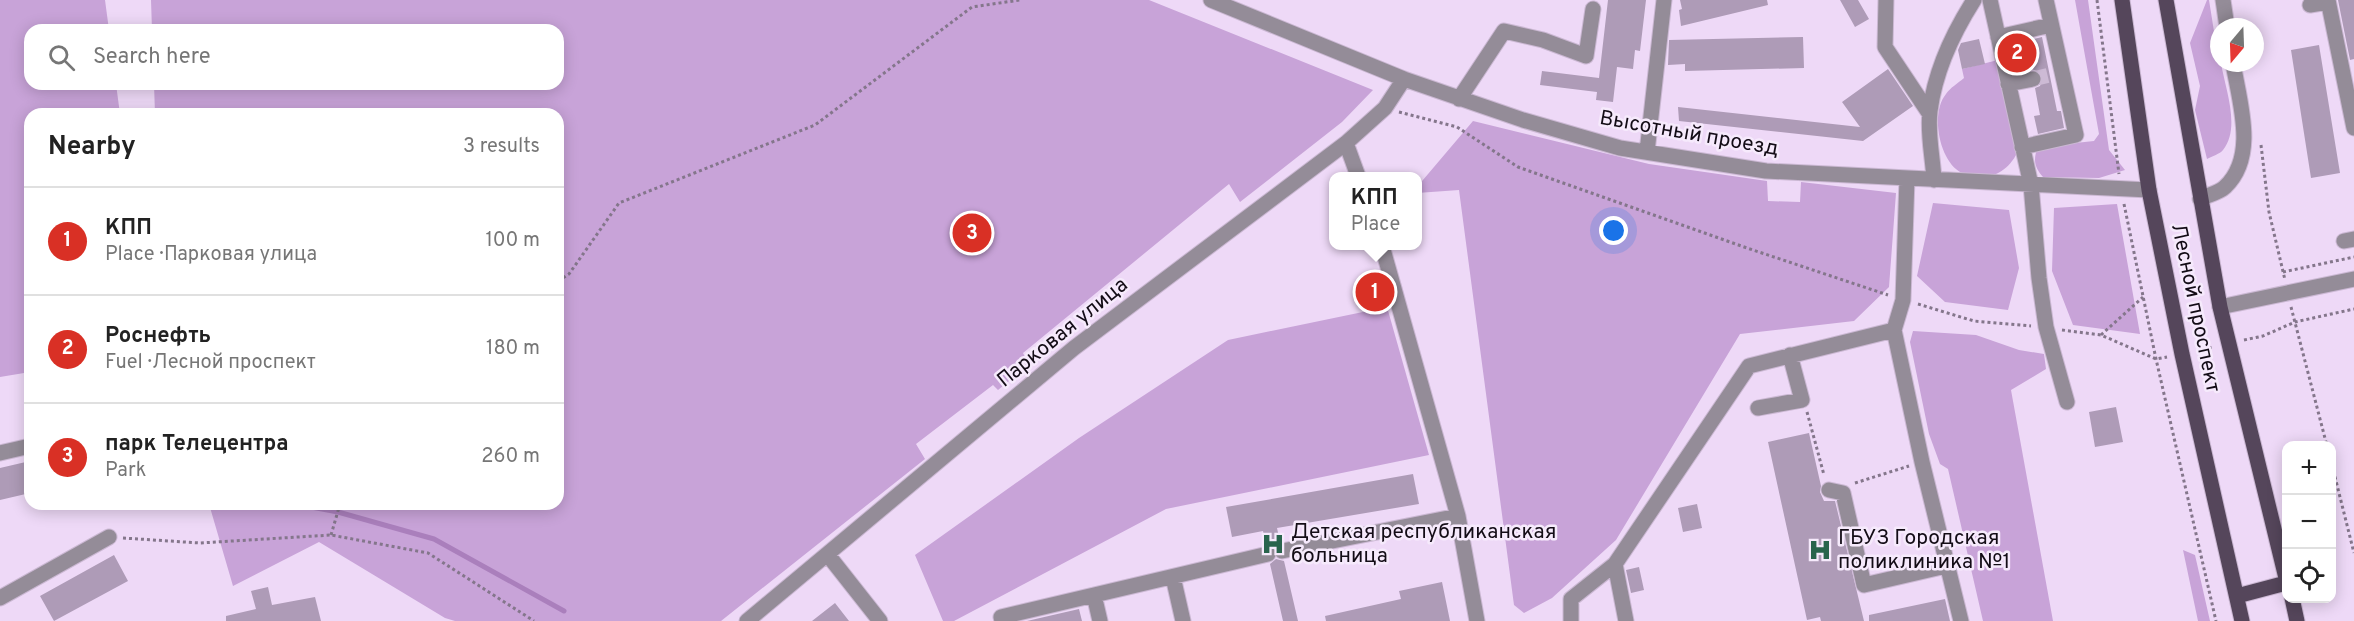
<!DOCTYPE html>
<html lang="en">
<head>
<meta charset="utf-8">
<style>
  :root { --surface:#fff; --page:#f2f2f2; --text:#222; --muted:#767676; --line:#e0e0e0; --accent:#d93025 }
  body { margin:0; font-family:Overpass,sans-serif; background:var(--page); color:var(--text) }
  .controls { position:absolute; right:18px; bottom:18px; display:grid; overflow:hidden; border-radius:12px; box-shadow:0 3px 15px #0003 }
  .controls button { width:54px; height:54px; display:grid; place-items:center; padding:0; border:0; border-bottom:2px solid var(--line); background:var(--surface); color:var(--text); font:30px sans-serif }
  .compass { position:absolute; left:2210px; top:18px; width:54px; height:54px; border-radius:50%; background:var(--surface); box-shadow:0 3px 15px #0003; rotate:199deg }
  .you { position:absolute; left:1614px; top:231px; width:21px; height:21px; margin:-15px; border:4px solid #fff; border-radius:50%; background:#1a73e8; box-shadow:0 0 0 9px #1a73e833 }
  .badge { display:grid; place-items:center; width:39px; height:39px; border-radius:50%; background:var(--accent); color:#fff; font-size:20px; font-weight:700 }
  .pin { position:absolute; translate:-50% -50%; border:3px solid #fff; box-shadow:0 2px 6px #0006 }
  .popup { position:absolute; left:1329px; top:172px; width:93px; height:78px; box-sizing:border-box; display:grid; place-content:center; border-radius:12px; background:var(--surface); filter:drop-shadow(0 2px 4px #0005); font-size:20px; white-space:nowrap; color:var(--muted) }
  .popup b { font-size:22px; color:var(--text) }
  .popup::after { content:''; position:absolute; left:50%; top:100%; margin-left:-12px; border:12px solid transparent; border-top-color:var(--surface) }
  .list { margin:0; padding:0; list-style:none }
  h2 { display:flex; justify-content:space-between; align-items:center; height:78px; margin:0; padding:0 24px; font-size:26px }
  h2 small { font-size:20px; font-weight:400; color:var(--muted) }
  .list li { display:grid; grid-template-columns:39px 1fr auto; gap:18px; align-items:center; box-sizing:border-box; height:108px; padding:0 24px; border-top:2px solid var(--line) }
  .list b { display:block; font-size:22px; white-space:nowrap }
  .list p { margin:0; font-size:20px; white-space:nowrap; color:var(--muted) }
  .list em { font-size:20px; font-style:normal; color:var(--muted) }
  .icon { flex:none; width:33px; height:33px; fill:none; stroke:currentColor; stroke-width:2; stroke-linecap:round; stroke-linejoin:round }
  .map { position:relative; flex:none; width:2354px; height:621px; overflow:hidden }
  .search { position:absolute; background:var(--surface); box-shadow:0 3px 15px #0003; left:24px; top:24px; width:540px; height:66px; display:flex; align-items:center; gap:15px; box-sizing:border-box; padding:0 21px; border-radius:18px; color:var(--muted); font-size:22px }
  .panel { position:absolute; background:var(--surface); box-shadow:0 3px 15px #0003; left:24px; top:108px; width:540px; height:402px; border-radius:18px }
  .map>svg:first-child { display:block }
  .green { fill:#c8a3d8 }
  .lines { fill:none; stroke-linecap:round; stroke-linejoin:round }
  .stream { stroke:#aa7fbc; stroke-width:5 }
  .building { fill:#ae9bb7 }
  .minor-tunnel { stroke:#cdbad5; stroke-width:15; stroke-dasharray:15 8; stroke-linecap:butt }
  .minor-casing { stroke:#cbb8d3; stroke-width:17 }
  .major-casing { stroke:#cbb8d3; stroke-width:17 }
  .path { stroke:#84768b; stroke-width:3; stroke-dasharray:3 3; stroke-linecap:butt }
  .minor { stroke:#948c98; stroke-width:15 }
  .major { stroke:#55465b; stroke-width:15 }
  .labels { text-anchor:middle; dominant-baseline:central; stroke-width:5; stroke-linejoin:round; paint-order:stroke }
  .street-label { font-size:21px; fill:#130c16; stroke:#f6eafc }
  .poi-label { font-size:21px; fill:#130c16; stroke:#f6eafc; text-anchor:start }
</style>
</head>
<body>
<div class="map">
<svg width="2354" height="621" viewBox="0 0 2354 621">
  <rect width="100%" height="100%" fill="#eed9f7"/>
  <path class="green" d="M0 0H105L109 30H30V84H116L120 114H30V372L0 377Z
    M151 0H1149L1373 90 1342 122 1240 202 1229 184 1023 353 1029 365 998 390 993 385 916 444 925 459 721 621H455L445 618 319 542 233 586 209 504H558V114H155L154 84H558V30H152Z
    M2075 0H2088L2109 150 2125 170 2099 178 2043 177C2034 167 2033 159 2038 147L2094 141 2099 134Z
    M2207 0H2209L2219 63H2221C2225 88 2241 128 2223 150 2220 154 2212 156 2207 159L2195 110 2200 86 2190 43Z
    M1998 60 2017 153C2007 174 1983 184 1962 173 1939 162 1930 113 1946 94 1950 88 1958 83 1964 78L1962 69Z
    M1473 121 1649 164 1767 181 1768 201 1800 202 1801 182 1896 193 1889 287 1854 321 1740 334 1616 540 1552 598 1524 613 1514 605 1459 190 1417 193V187Z
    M1933 203 2009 210 2019 268 2008 310 1945 302 1917 276Z
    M2117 204 2140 334 2073 325 2052 271 2054 208Z
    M1387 307 1429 455 1166 509 954 621H943L915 555 1079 438 1228 340Z
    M1913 331 1976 335 2019 350 2044 354 2046 369 2011 390 2053 621H1983L1948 469 1940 464 1929 434 1910 342Z
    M2183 550 2195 555 2210 621H2198Z"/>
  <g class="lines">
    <path class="stream" d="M295 504 338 512 434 539 564 611"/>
  </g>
  <path class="building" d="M1608 0H1646L1640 51 1635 50 1633 69 1617 67 1613 102 1596 100 1597 92 1540 85 1542 71 1599 78Z
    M1680 0H1767L1768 5 1681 26 1679 10 1682 9Z
    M1840 0H1858L1869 19 1855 27Z
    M2338 0H2354V59L2350 60Z
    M1803 37 1804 68 1685 71V64L1668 65 1669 40Z
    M2042 37 2057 111H2061L2064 128 2038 134 2034 116 2040 115 2035 88 2040 86 2043 78 2040 72 2031 69 2026 41Z
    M1979 39 1985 64 1962 69 1958 50 1961 43Z
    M2319 45 2340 173 2311 178 2291 50Z
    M1888 69 1913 106 1863 141 1679 121 1678 107 1860 127 1842 102Z
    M2116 407 2123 442 2095 447 2089 412Z
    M1809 433 1821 486 1820 492 1824 501H1835L1864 621H1821L1820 617 1807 620 1768 442Z
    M30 461V493L0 500V468Z
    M1413 474 1419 504 1277 528 1280 542 1274 546 1266 545 1263 531 1232 537 1226 507Z
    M1697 504 1702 528 1683 532 1678 508Z
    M114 555 128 581 54 621 40 596Z
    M1276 559 1284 561 1298 621H1283L1270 564Z
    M1639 567 1644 590 1631 593 1626 570Z
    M1442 582 1450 621H1326L1325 616 1401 599 1399 591Z
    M268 587 272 605 315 597 321 621H226V616L256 609 251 591Z
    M1945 599 1950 621H1869V615Z
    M835 603 849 621H812Z
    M1079 609 1082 621H1027Z"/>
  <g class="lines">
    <path class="minor-tunnel" d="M2033 79 2050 75"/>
    <g class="minor-casing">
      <path id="minor" d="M1211 0 1404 79 1523 120 1620 148 1766 171 2149 190
        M1886 0 1885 47 1929 113
        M1990 0 2031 185 2039 278 2046 327 2067 402
        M2223 0 2227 27
        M2328 0 2354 128
        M2310 5 2328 2
        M1998 37 2051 25
        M2008 84 2033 79
        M1459 99 1504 31 1543 40 1586 56 1593 9
        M1346 143 1358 176
        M2022 147 2076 135 2046 0
        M1647 152 1664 0
        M1907 178 1903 300 1894 330 1922 462 1961 621
        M1934 180C1933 158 1927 133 1930 111 1935 71 1953 33 1974 0
        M2200 199C2207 195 2219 193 2225 187 2258 156 2239 101 2233 63
        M2344 241 2354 239
        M1382 246 1458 516 1477 621
        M2220 307 2354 279
        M1758 408 1802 400 1790 355
        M0 453 30 446
        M1829 490 1843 493 1864 585 1946 566
        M1282 551 1458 516
        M828 555 880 621
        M1615 564 1626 621
        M1173 577 1183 621
        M1094 595 1100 621
        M0 598 109 537
        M747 621 1074 348 1346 143 1385 108 1404 79
        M1002 621 1001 617 1268 554
        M1571 621V599L1615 564 1749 366 1894 330"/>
    </g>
    <g class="major-casing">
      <path id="major" d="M2122 0 2149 190 2182 354 2242 621
        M2166 0 2220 307 2286 578
        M2237 596 2286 583
        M2292 598 2297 621"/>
    </g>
    <path class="path" d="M2097 0 2119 174
      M1399 112 1457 127 1518 167 1747 248 1888 295
      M2261 145 2269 212 2285 280
      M2124 204 2156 359 2216 621
      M2283 272 2354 257
      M558 281 569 274 619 203 815 125 972 7 1020 0
      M1918 304 1974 321 2031 326
      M2291 307 2327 446
      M2062 330 2101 335 2156 359 2167 357
      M2101 335 2143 297
      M2244 340 2263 336 2295 322 2354 309
      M2197 351 2214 347
      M1807 412 1824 475
      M2332 465 2354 553
      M1855 483 1909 466
      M331 535 340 504
      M123 538 200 543 331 535 428 553 534 621"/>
    <use href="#minor" class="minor"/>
    <use href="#major" class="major"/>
  </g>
  <defs>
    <g id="hospital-bare" transform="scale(1.8)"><path d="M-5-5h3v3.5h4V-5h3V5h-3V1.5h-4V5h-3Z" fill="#29644d" stroke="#f6eafc" stroke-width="2.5" paint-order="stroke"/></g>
  </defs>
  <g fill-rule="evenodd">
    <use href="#hospital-bare" x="1273" y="544"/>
    <use href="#hospital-bare" x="1820" y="550"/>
  </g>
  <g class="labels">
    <g class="street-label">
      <text transform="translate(1689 134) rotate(10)">Высотный проезд</text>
      <text transform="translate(2195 308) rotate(78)">Лесной проспект</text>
      <text transform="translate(1063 333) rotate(-39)">Парковая улица</text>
    </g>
    <g class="poi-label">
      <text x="1291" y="532">Детская республиканская<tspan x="1291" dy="24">больница</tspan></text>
      <text x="1838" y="538">ГБУЗ Городская<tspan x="1838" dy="24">поликлиника №1</tspan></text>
    </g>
  </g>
</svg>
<div class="controls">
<button>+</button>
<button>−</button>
<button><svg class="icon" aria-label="locate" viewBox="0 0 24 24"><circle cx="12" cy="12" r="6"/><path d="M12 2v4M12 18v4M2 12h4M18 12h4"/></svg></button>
</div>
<svg class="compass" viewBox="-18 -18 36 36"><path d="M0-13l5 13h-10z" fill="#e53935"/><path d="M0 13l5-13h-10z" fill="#767676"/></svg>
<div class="you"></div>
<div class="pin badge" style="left:1375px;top:292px">1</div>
<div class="popup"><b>КПП</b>Place</div>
<div class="pin badge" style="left:2017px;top:53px">2</div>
<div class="pin badge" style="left:972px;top:233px">3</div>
<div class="search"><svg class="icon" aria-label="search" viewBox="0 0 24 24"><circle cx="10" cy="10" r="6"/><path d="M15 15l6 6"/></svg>Search here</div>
<section class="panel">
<h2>Nearby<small>3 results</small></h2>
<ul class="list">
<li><span class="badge">1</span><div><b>КПП</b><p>Place · Парковая улица</p></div><em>100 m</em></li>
<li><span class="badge">2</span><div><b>Роснефть</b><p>Fuel · Лесной проспект</p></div><em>180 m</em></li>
<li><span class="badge">3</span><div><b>парк Телецентра</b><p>Park</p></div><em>260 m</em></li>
</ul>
</section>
</div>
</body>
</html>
